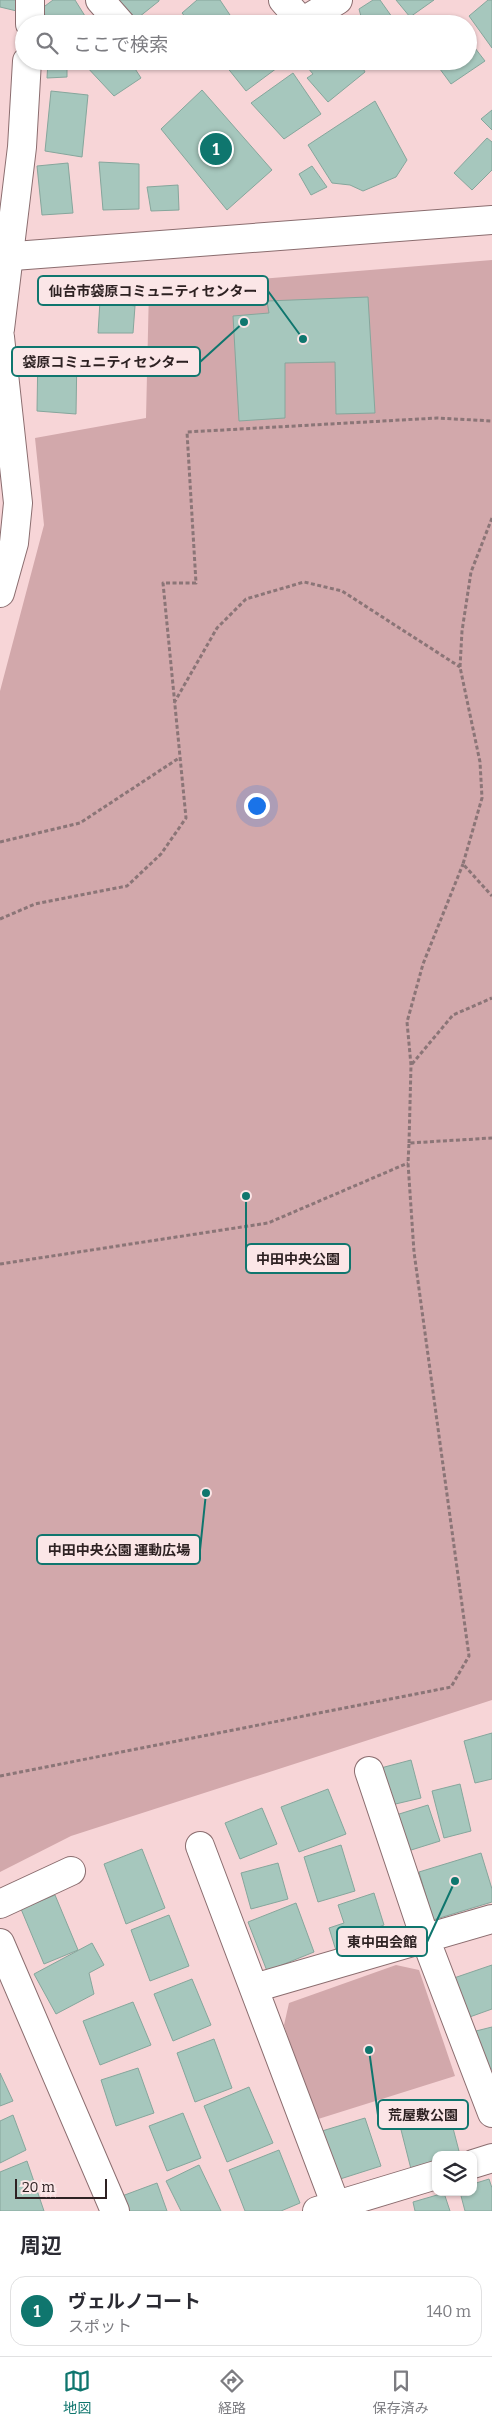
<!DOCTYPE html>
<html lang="ja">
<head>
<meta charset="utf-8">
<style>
  :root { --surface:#fff; --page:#f2f2f3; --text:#2b2b33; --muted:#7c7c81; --line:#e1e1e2; --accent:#0f766e }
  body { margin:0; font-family:Bitter,"Noto Sans JP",serif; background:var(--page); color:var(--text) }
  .controls { position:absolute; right:15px; bottom:15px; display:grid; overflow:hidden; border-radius:10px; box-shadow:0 1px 4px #0004 }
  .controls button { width:45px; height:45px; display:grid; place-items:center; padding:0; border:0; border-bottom:1px solid var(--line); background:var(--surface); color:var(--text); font:25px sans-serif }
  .scale { position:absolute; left:15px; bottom:12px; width:92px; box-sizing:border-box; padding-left:5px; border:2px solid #2e2223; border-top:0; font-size:14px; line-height:18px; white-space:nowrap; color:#2e2223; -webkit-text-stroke:4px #fbe6e7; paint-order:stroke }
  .you { position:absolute; left:256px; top:805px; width:18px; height:18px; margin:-12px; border:4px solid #fff; border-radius:50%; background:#1a73e8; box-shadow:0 0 0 8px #1a73e833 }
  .badge { display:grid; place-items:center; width:32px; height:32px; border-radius:50%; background:var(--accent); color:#fff; font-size:16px; font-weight:700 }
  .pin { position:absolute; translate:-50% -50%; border:2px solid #fff; box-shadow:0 1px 5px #0006 }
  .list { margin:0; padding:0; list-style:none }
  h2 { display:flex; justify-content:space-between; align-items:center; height:65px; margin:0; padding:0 20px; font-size:21px }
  h2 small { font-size:16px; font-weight:400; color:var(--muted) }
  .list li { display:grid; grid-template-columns:32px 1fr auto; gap:15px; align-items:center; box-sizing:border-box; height:70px; margin:0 10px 10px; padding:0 10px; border:1px solid var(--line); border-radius:15px }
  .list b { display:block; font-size:19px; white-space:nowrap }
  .list p { margin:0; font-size:16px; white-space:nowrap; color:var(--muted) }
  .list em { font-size:16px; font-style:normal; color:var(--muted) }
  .icon { flex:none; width:28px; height:28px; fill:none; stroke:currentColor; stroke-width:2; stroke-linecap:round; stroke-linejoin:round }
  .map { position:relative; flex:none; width:492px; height:2211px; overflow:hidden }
  .search { position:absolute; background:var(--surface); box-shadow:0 1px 4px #0004; left:15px; right:15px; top:15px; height:55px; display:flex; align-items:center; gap:12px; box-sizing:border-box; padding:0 18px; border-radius:28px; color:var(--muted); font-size:19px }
  .sheet { height:145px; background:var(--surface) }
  nav { display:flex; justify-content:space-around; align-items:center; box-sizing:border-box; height:70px; border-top:1px solid var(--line); background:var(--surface); font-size:14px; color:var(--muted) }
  nav a { display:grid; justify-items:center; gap:2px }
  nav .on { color:var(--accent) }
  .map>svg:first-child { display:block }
  .green { fill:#d2a8ab }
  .building { fill:#a6c7bd; stroke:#86a69c }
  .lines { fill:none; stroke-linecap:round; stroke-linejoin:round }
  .street-casing { stroke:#8b6d6f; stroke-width:30 }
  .secondary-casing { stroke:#8b6d6f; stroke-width:30 }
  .path { stroke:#8b7577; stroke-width:3; stroke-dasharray:4 2.5; stroke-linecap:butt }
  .street { stroke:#fff; stroke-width:28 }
  .secondary { stroke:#fff; stroke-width:28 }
  .leader { fill:none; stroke:#0f766e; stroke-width:2 }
  .callout-dot { fill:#0f766e; stroke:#fbe6e7; stroke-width:2 }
  .callout { fill:#fbe6e7; stroke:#0f766e; stroke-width:2 }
  .callout-label { font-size:14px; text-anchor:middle; font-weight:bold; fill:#2e2223 }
</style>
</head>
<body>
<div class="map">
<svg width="492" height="2211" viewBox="0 0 492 2211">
  <rect width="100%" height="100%" fill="#f7d5d7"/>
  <path class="green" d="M492 260V1700L71 1836 0 1872V691L44 525 35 438 146 418 149 288Z
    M396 1965 419 1970 455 2076 315 2120 284 2025 289 2003Z"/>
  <path class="building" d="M0 0H21V12L0 7Z
    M53 0H75L90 24H51L41 9Z
    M117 0H159V1L134 21Z
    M197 0H220L236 24H191L182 13Z
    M373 0H380L397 24H363L359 9Z
    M396 0H434L410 17Z
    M488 0H492V48L469 16Z
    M468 39 485 61 451 84 434 61H468Z
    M48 61H67V77L47 78Z
    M89 61H130L141 78 114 96 85 65Z
    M222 61H273L277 68 246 91Z
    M302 61H359L365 72 328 102 307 78 313 74Z
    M293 73 321 114 284 139 251 103Z
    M202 90 272 170 227 210 161 129Z
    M51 91 88 95 82 157 45 151Z
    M375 101 407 160 396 177 363 191 350 185 332 183 308 145Z
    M492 110V130L481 119Z
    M487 138 492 142V170L472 190 454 173Z
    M99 162 139 164V209L103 210Z
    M68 163 73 213 42 215 37 166Z
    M312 166 327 187 311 195 299 174Z
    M178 185 179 210 151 211 147 187Z
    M368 297 375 413 336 414 335 362 285 363V418L239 421 233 316 269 313 267 301Z
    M100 301 135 306 133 333H98Z
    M38 349 77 350 76 414 37 411Z
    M492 1733V1779L475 1783 464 1741Z
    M411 1760 421 1798 387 1806 377 1769Z
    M460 1784 471 1831 444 1838 432 1791Z
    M328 1789 346 1834 299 1852 281 1807Z
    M428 1805 440 1841 408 1851 396 1815Z
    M262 1808 277 1844 240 1859 225 1823Z
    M341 1845 355 1891 318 1902 304 1857Z
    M142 1849 165 1908 126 1924 104 1864Z
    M481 1853 492 1889V1902L433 1920 419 1872Z
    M278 1863 288 1899 251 1909 241 1873Z
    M374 1893 384 1925 376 1928 381 1943 338 1957 329 1928 344 1923 338 1905Z
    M55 1895 78 1950 44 1964 21 1909Z
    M296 1903 314 1952 267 1971 248 1922Z
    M169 1915 189 1966 150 1981 131 1930Z
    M92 1943 104 1965 89 1973 94 1994 56 2014 34 1974Z
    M492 1965V2009L464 2019 451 1979Z
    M192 1979 211 2025 173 2041 154 1994Z
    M133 2002 151 2045 100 2065 83 2021Z
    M492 2027V2069L487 2071 476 2031Z
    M214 2039 232 2088 195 2102 177 2053Z
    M138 2068 154 2113 116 2126 101 2080Z
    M0 2073 13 2101 0 2106Z
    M249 2087 273 2143 227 2162 204 2106Z
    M447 2105 460 2155H436V2162L411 2169 398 2118Z
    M183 2113 201 2158 167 2171 149 2126Z
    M13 2115 26 2150 0 2163V2121Z
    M365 2118 381 2166 337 2180 322 2131Z
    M279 2150 300 2203 281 2211H245L229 2170Z
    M27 2161 44 2211H0V2172Z
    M199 2165 221 2211H181L166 2181Z
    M489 2179 492 2188V2211H465L460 2192H473V2184Z
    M157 2183 167 2211H127L122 2196Z
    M444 2193 450 2211H415L413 2202Z"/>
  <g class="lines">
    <g class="street-casing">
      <path id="street" d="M100 0 121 24
        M283 0 302 22 338 0
        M30 24V0
        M0 329 22 147 27 61
        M0 337 18 503 14 543 0 593
        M369 1771 425 1938 492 2113
        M200 1846 338 2211
        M0 1904 71 1871
        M0 1943 115 2211
        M254 1988 492 1919
        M473 2164 492 2158
        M317 2211 436 2175"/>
    </g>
    <g class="secondary-casing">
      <path id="secondary" d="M0 257 492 220"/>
    </g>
    <path class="path" d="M492 518 471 572 462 631 460 667 480 762 482 798 463 864 492 896
      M174 703 217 628 246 599 304 582 342 591 460 667
      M0 842 80 823 179 758
      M0 919 35 904 127 886 161 854 186 818 163 583H196L187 432 437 418 492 421
      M412 1064 453 1015 492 998
      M409 1143 411 1065 407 1022 423 964 463 864
      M0 1264 268 1223 408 1163
      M0 1776 451 1687 469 1656 414 1252 408 1163 409 1143 492 1138"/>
    <use href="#street" class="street"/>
    <use href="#secondary" class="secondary"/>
  </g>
  <path class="leader" d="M303 339L268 291M244 322L200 362M246 1196L246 1259M206 1493L200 1550M455 1881L427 1942M369 2050L378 2115"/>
  <g class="callout-dot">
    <circle cx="303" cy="339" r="5"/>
    <circle cx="244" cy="322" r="5"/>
    <circle cx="246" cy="1196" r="5"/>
    <circle cx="206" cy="1493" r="5"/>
    <circle cx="455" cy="1881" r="5"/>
    <circle cx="369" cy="2050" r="5"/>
  </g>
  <g class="callout">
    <rect x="38" y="276" width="230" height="29" rx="5"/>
    <rect x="12" y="347" width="188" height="29" rx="5"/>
    <rect x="246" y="1244" width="104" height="29" rx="5"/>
    <rect x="37" y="1535" width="163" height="29" rx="5"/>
    <rect x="337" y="1927" width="90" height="29" rx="5"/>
    <rect x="378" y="2100" width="90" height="29" rx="5"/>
  </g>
  <g class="callout-label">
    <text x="153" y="296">仙台市袋原コミュニティセンター</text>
    <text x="106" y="367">袋原コミュニティセンター</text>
    <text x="298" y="1264">中田中央公園</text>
    <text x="119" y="1555">中田中央公園 運動広場</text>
    <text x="382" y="1947">東中田会館</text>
    <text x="423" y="2120">荒屋敷公園</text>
  </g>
</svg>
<div class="controls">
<button><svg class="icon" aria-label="layers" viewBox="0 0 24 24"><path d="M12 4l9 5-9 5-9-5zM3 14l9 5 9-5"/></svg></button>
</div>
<div class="scale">20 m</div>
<div class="you"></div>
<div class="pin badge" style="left:216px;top:149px">1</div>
<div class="search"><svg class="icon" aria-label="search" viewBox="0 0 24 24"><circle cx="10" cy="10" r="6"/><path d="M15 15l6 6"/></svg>ここで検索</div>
</div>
<section class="sheet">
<h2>周辺<small></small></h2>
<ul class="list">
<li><span class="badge">1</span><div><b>ヴェルノコート</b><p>スポット</p></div><em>140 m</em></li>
</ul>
</section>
<nav>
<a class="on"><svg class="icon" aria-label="map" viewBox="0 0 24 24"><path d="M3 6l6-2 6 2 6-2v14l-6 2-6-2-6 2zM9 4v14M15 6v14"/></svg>地図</a>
<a><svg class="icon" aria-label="directions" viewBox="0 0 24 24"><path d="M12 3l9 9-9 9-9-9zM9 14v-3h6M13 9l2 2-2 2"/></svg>経路</a>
<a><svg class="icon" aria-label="saved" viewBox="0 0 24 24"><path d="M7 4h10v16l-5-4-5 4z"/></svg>保存済み</a>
</nav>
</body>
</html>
